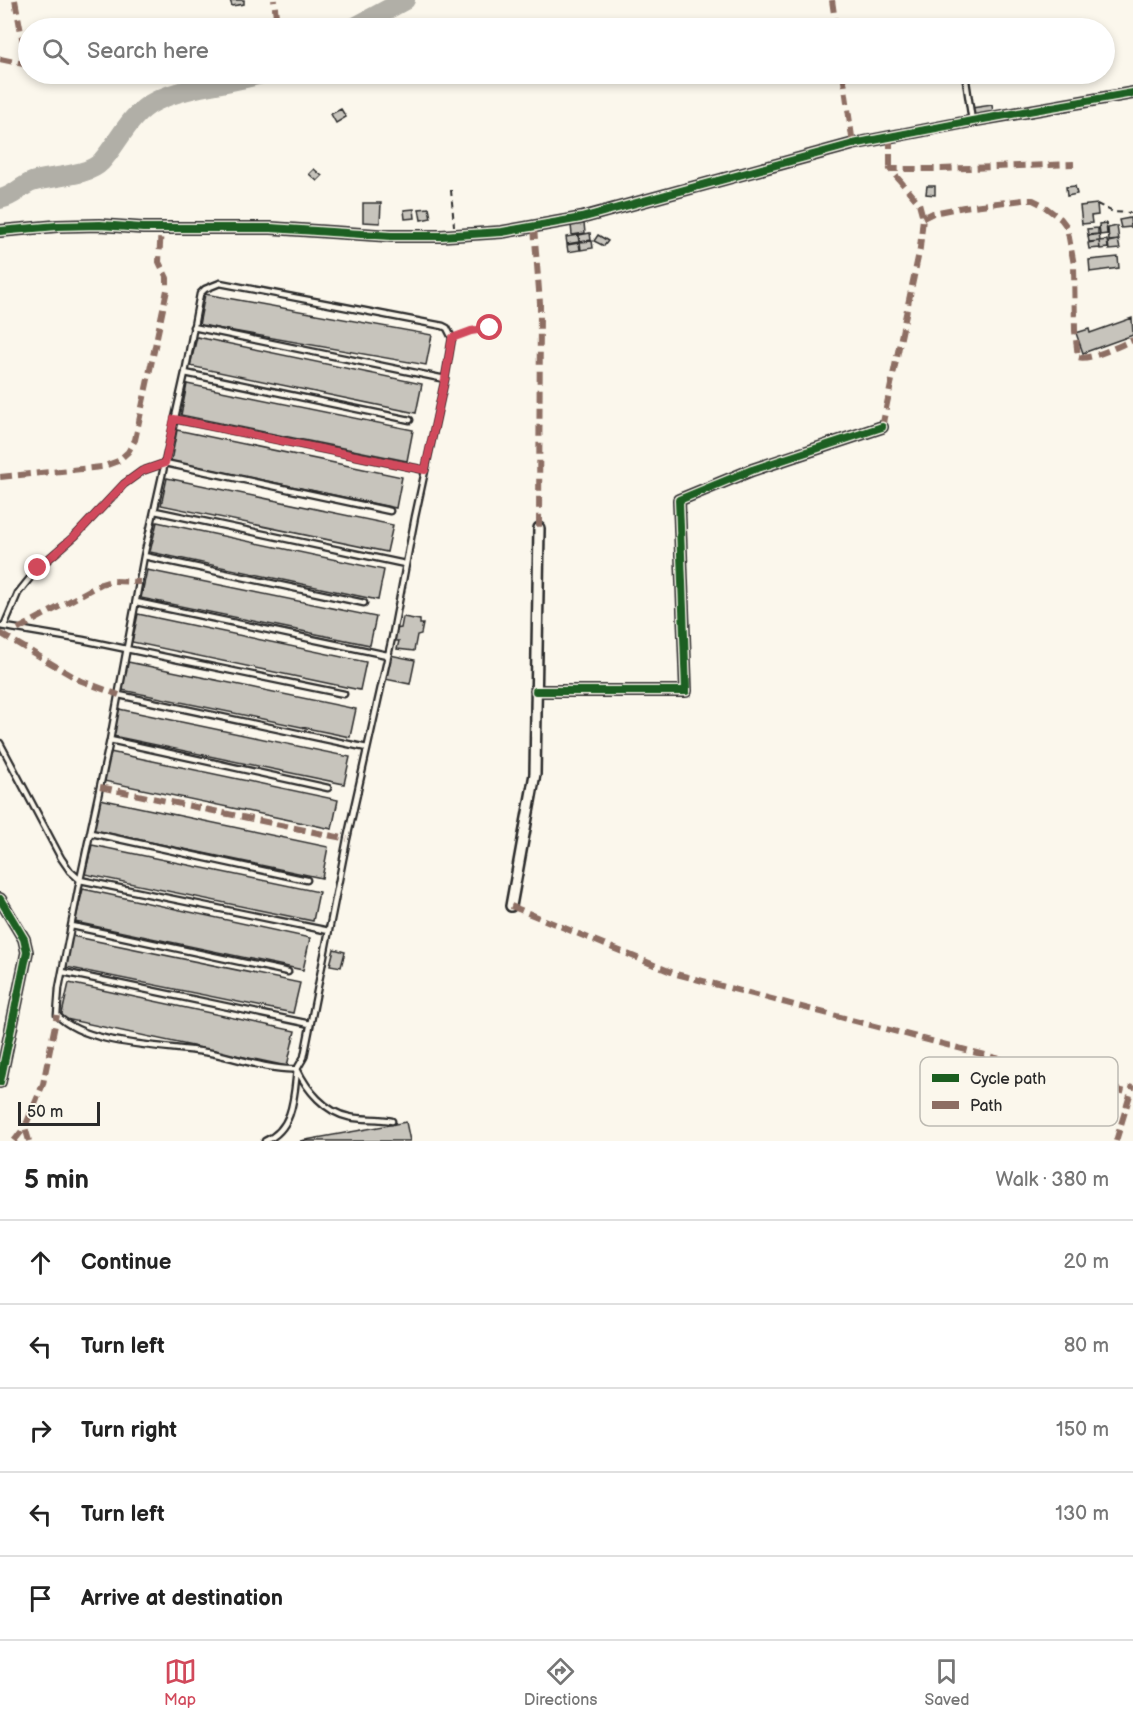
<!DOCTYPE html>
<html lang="en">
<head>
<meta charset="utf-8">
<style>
  :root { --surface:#fff; --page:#f2f2f2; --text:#222; --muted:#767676; --line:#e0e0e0; --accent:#d1495b }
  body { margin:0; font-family:"Balsamiq Sans",sans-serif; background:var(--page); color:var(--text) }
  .scale { position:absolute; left:18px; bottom:15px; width:82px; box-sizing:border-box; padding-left:6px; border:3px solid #2b2b2b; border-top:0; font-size:16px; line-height:21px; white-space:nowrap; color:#2b2b2b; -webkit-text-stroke:4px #fbf7ec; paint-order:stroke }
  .stop { position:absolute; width:18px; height:18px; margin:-14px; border:4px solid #d1495b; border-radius:50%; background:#fff }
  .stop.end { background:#d1495b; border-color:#fff; box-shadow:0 2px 6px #0008 }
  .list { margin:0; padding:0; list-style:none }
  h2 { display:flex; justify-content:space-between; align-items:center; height:78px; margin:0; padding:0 24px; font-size:26px }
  h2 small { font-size:20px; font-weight:400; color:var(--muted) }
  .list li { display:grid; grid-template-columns:39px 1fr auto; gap:18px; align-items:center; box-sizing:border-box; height:84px; padding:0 24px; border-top:2px solid var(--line) }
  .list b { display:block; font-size:22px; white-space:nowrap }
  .list em { font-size:20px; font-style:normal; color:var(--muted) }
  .icon { flex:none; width:33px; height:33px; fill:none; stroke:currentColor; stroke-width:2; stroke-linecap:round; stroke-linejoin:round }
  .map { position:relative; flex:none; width:1133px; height:1141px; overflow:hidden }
  .search { position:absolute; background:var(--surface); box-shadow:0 3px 9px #0003; left:18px; right:18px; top:18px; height:66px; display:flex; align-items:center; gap:15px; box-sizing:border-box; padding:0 21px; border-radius:33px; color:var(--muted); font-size:22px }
  .sheet { height:498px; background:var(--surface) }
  nav { display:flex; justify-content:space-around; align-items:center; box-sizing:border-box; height:84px; border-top:2px solid var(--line); background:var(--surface); font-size:16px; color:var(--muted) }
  nav a { display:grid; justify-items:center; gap:3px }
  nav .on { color:var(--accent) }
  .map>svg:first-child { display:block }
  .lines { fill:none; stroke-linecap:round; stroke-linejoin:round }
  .river { stroke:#b1afa7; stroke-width:20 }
  .building { fill:#c7c4bc; stroke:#2b2b2b; stroke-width:1.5 }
  .lane-casing { stroke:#2b2b2b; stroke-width:9 }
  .street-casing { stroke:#2b2b2b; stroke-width:14 }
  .path { stroke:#2b2b2b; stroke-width:2; stroke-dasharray:6 4.5; stroke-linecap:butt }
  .lane { stroke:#fbf7ec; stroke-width:4.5 }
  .street { stroke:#fbf7ec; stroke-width:9 }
  .quiet { stroke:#8d6e63; stroke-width:6; stroke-dasharray:12 6; stroke-linecap:butt }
  .cycleway-casing { stroke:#fbf7ec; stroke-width:11 }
  .cycleway { stroke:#1b5e20; stroke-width:8 }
  .route { stroke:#d1495b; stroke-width:8 }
  .key { fill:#fbf7ec; stroke:#bdbab2; stroke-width:1.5 }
  .key-label { font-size:16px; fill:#2b2b2b }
</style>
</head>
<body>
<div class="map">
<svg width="1133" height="1141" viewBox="0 0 1133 1141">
  <rect width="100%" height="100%" fill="#fbf7ec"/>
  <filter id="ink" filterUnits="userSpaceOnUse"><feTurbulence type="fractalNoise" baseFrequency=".0167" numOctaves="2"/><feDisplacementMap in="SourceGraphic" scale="12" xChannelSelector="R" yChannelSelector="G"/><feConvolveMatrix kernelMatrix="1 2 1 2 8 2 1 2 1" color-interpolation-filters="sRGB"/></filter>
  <g filter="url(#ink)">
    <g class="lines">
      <path class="river" d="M353 28 405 0
        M0 199C15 196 19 187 32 182 50 176 87 177 101 162 120 141 129 114 156 101 186 86 228 84 262 74"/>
    </g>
    <path class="building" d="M230 0H244V4L232 6Z
      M992 105 993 114 973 117 972 108Z
      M341 109 346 117 336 123 331 114Z
      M314 169 322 176 317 181 309 174Z
      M927 186H935V195L926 194Z
      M1075 186 1077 194 1067 196 1066 187Z
      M363 203H381L380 223 363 222Z
      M1097 204 1098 215 1091 216 1092 223 1082 224 1080 206Z
      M429 208 431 218 421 220 419 209Z
      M414 209 415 218 405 219 404 210Z
      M1130 218 1131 227 1121 228 1119 220Z
      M584 223 585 233 572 235 571 225Z
      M1106 223 1107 234 1100 235 1099 224Z
      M1117 226 1119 240 1109 241 1108 228Z
      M1098 228V234L1088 235 1087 229Z
      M590 233 591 240 580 242 579 235Z
      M1099 234 1100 241 1089 242 1088 236Z
      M578 235 579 242 567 244 566 237Z
      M598 235 608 241 604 246 594 241Z
      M1107 240 1108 248 1100 249 1099 241Z
      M1118 240 1120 249 1109 250 1108 242Z
      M592 241 593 248 581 250 580 242Z
      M1099 241 1100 248 1089 249 1088 243Z
      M579 243 580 250 568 252 567 245Z
      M1118 257 1119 268 1090 272 1089 260Z
      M205 294 432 335 426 365 199 325Z
      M1132 318 1133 335 1083 353 1076 333 1089 329 1090 333Z
      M197 337 422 384 416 413 190 366Z
      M187 384 413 430 407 461 181 415Z
      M177 430 402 477 396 508 171 461Z
      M167 478 393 525 387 552 161 505Z
      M157 522 384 570 378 600 150 552Z
      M147 570 376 617 370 645 141 598Z
      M138 614 366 662 360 690 132 642Z
      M403 617 420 620V624H423L421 634 417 635 414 651 397 649 399 641H393L395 629 401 628Z
      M390 655 415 660 410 684 385 679Z
      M128 662 356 709 350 737 122 690Z
      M119 709 350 757 344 784 113 736Z
      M110 752 338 800 332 829 104 781Z
      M100 799 328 847 322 878 93 830Z
      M92 845 319 892 313 921 85 874Z
      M83 889 310 938 303 970 75 922Z
      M72 936 300 983 293 1013 66 967Z
      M334 949 345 952 341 967 330 965Z
      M69 983 295 1031 287 1066 61 1018Z
      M406 1122 410 1141H300Z"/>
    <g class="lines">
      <g class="lane-casing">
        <path id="lane" d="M965 74 972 121
          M220 283 443 326 447 328 452 338 445 379 415 517 392 638 347 839 304 1057 297 1069C270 1071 238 1058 211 1053 169 1045 87 1047 57 1015L59 988 80 880 110 740 144 556 185 373 200 294 205 289Z
          M193 327 445 379
          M185 373 410 420
          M175 419 425 470
          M155 511 405 564
          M144 556 364 603
          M136 602 387 655
          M0 626 83 640 344 694
          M4 626 18 593 38 568 76 535 124 484 142 471 165 463 390 511
          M119 695 367 748
          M110 740 328 788
          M0 743 61 858 70 871 80 880 329 931
          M91 833 307 880
          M72 926 288 972
          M63 972 310 1024
          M297 1069C307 1090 325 1112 349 1117 363 1120 377 1118 392 1121
          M265 1141C294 1129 294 1096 297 1069"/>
      </g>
      <g class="street-casing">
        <path id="street" d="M0 231 57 226 100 225 143 228H271L391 236H441L502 232 581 218 853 144 972 121 1133 93
          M536 691H686L679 500 752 470 882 427
          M0 899 24 939 27 952 0 1082
          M511 906 535 774 539 528"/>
      </g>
      <path class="path" d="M451 190 454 226
        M1097 204 1113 212 1133 213
        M460 335 490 328"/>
      <use href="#lane" class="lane"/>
      <use href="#street" class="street"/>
      <path class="quiet" d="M15 0 23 43
        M832 0 836 28
        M239 28 276 16 274 0
        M0 59 28 65
        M86 74 130 78 152 74
        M843 74 853 144
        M890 136V169
        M923 218 933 213 964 207 1023 200H1033L1041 204 1061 219 1067 227 1074 265 1075 331 1078 357C1090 361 1120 345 1133 340
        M534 227 540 303 539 528
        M882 427 920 248 923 218 919 203 890 169H941L1074 164
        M0 477 102 467 118 461 128 452 135 440 167 290V278L159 262 161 227
        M18 629 101 584 111 581 140 582
        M0 633 79 680 119 695
        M100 787 347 839
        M511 906 676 974 1130 1093
        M14 1141 25 1127
        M29 1141 25 1127 43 1084 57 1015
        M1116 1141 1133 1085"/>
      <g class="cycleway-casing">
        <path id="cycleway" d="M0 231 57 226 100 225 143 228H271L391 236H441L502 232 581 218 853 144 972 121 1133 93
          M536 691H686L679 500 752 470 882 427
          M0 899 24 939 27 952 0 1082"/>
      </g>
      <use href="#cycleway" class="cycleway"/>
    </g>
  </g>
  <g class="lines" filter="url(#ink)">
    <path class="route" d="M38 568 76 535 124 484 142 471 165 463 174 419 425 470 445 379 452 338 471 331 490 328"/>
  </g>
  <rect x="920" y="1057" width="198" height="69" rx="9" class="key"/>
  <rect x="932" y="1074" width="27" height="8" fill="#1b5e20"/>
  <rect x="932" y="1101" width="27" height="8" fill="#8d6e63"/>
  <g class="key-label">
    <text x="970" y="1084">Cycle path</text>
    <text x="970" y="1111">Path</text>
  </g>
</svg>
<div class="scale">50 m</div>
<div class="stop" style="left:490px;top:328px"></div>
<div class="stop end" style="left:38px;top:568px"></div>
<div class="search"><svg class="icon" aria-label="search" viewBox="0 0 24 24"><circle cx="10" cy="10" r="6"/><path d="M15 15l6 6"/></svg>Search here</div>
</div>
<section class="sheet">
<h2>5 min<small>Walk · 380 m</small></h2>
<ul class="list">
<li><svg class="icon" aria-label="ahead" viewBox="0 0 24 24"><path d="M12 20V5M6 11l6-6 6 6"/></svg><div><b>Continue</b></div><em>20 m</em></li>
<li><svg class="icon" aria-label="left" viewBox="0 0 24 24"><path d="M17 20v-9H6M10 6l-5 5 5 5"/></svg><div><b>Turn left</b></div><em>80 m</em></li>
<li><svg class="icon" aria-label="right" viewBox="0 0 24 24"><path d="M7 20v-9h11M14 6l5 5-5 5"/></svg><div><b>Turn right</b></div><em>150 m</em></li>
<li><svg class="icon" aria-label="left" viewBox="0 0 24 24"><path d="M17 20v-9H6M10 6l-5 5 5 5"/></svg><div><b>Turn left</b></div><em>130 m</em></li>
<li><svg class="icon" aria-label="arrive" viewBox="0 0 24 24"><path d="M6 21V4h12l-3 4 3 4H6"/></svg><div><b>Arrive at destination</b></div></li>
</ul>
</section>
<nav>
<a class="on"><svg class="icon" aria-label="map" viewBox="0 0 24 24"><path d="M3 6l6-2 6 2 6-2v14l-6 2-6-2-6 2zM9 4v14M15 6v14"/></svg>Map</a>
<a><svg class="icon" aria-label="directions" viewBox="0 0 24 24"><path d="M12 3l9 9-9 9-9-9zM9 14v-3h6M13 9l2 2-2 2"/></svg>Directions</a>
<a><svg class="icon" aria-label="saved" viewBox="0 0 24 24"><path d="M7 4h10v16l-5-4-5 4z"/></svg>Saved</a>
</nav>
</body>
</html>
